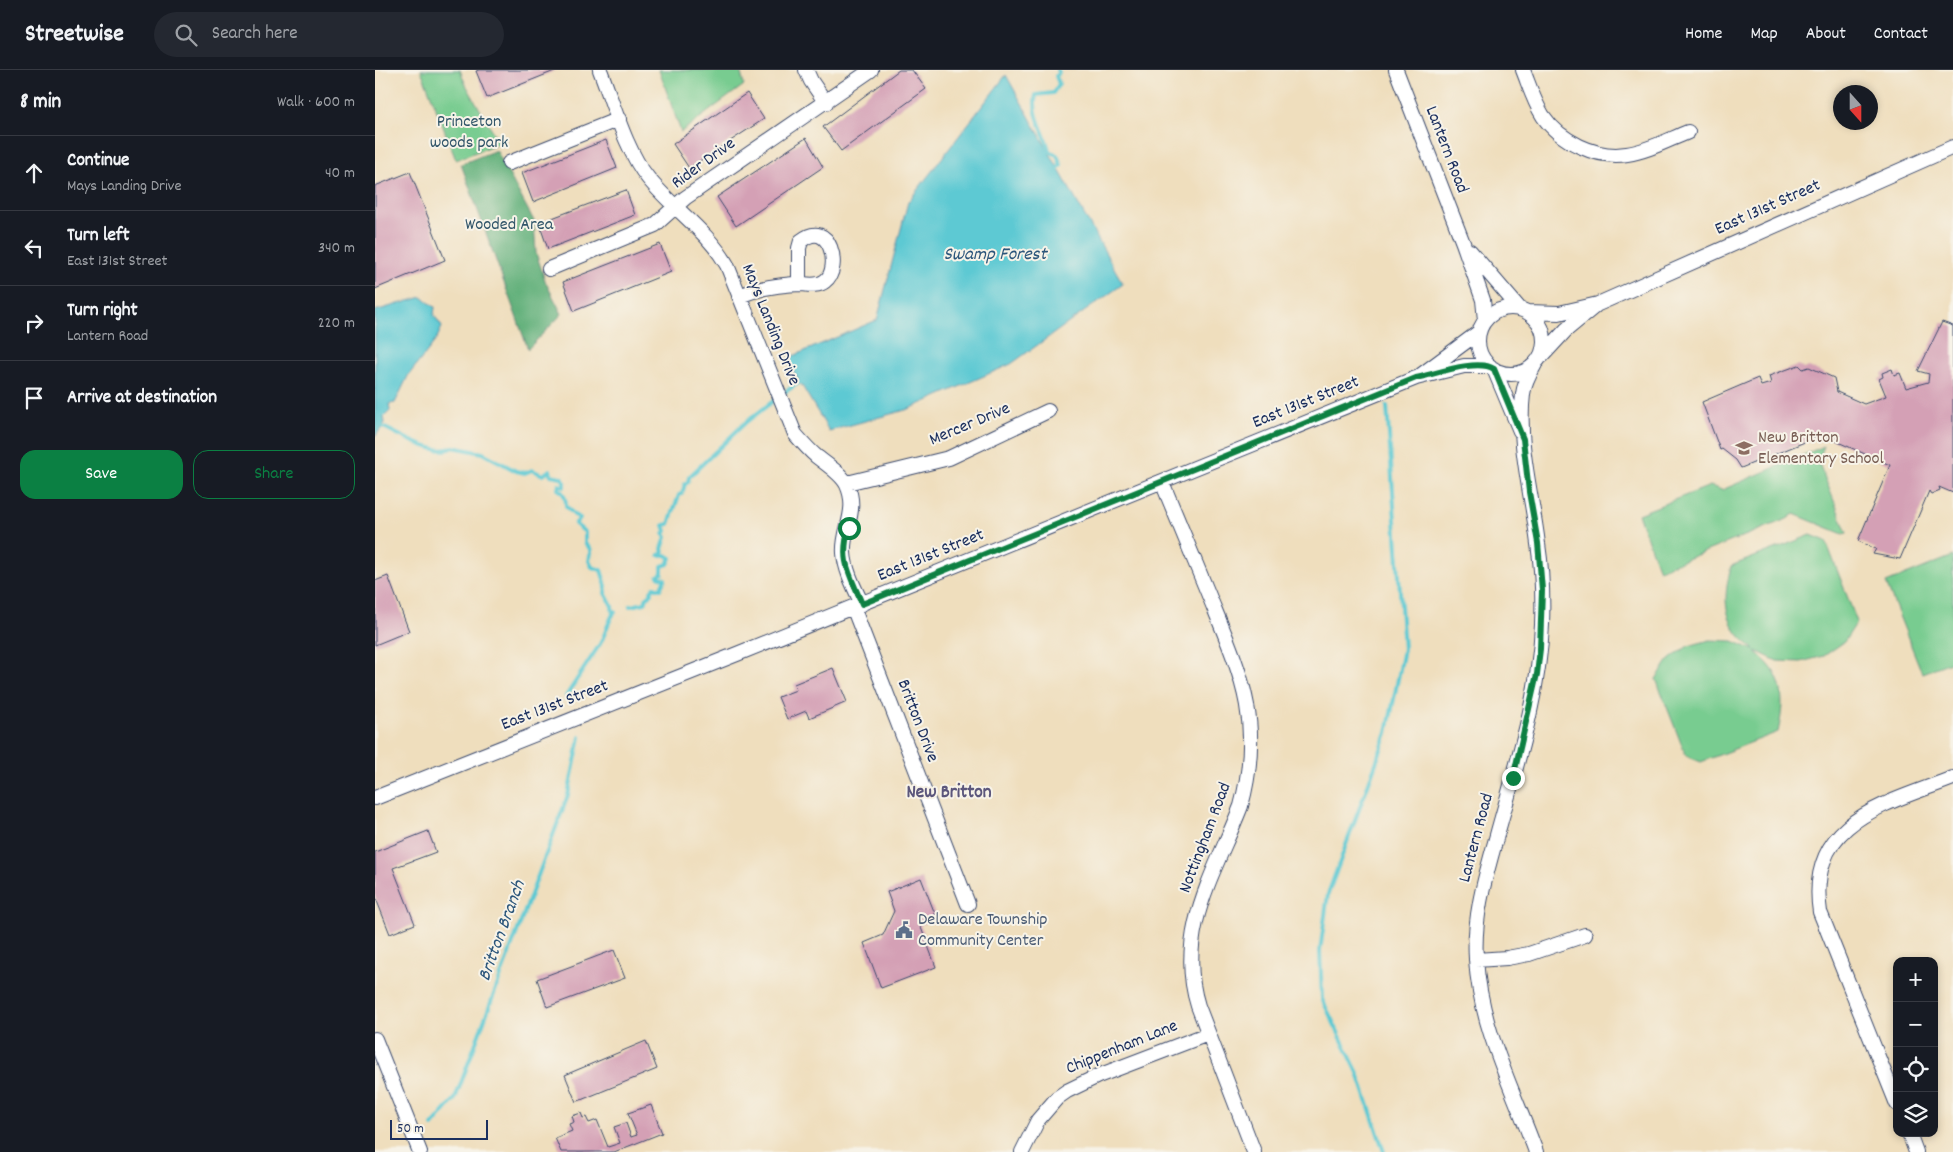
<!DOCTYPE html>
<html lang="en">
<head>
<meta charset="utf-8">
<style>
  :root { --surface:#171b24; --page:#242831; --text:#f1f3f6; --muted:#9ea1a6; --line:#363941; --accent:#0b8043 }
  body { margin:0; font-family:Dekko,sans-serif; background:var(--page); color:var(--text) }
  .controls { position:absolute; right:15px; bottom:15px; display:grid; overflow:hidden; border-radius:10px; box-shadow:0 2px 8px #0003 }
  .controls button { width:45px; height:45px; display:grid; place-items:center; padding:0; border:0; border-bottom:1px solid var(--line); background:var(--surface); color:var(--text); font:25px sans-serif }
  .compass { position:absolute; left:1458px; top:15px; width:45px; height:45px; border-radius:50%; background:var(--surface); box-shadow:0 2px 8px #0003; rotate:159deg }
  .scale { position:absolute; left:15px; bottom:12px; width:98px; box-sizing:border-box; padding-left:5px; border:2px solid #1b2f5e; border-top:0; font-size:14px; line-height:18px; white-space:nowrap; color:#1b2f5e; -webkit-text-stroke:4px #f7f3e8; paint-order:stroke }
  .stop { position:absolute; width:15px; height:15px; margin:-11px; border:4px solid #0b8043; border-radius:50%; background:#fff }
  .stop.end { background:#0b8043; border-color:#fff; box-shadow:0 1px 5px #0008 }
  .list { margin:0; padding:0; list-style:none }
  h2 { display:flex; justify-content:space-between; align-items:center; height:65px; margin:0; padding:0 20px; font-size:21px }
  h2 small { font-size:16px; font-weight:400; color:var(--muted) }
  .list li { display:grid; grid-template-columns:32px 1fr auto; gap:15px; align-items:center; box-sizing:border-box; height:75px; padding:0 20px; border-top:1px solid var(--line) }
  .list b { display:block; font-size:19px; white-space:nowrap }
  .list p { margin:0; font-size:16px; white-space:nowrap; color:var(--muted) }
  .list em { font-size:16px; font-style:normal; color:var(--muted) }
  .actions { display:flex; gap:10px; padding:15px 20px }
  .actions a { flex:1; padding:11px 0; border:1px solid var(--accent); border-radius:15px; text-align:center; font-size:18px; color:var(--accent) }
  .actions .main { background:var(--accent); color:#fff }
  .icon { flex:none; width:28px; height:28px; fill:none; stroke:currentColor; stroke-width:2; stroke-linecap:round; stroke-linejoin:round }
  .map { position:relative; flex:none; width:1578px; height:1082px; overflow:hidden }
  header { display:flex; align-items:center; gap:30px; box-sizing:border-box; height:70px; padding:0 25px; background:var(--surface); border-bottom:1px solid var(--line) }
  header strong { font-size:24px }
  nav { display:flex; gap:28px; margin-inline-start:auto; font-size:18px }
  .search { width:350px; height:45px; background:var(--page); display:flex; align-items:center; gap:12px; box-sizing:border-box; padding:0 18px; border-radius:28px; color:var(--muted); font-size:19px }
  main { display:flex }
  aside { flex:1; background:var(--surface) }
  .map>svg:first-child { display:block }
  .green { fill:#78cc90; stroke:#4a7e77 }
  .forest { fill:#62b07a; stroke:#3e706c }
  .water { fill:#5dc9d3; stroke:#3c7c98 }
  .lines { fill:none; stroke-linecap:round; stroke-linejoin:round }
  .stream { stroke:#5dc9d3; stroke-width:4 }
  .building { fill:#d4a0b5 }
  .minor-casing { stroke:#3b496c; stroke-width:16 }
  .minor { stroke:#fff; stroke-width:14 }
  .route { stroke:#0b8043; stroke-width:6 }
  .labels { text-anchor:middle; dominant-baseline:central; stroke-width:4; stroke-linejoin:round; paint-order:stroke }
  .park-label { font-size:18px; fill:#32566a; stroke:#f7f3e8 }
  .street-label { font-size:18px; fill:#1b2f5e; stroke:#f7f3e8 }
  .education-label { font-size:18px; fill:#785e54; stroke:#f7f3e8; text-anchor:start }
  .service-label { font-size:18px; fill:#4e5e75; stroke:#f7f3e8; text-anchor:start }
  .water-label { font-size:19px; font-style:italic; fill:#2c567b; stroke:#f7f3e8 }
  .neighbourhood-label { font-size:19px; font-weight:bold; fill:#5c577c; stroke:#f7f3e8 }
</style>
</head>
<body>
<header>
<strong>Streetwise</strong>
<div class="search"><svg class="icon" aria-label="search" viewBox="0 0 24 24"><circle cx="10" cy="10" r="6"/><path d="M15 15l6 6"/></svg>Search here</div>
<nav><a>Home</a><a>Map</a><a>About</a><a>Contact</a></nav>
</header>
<main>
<aside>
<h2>8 min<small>Walk · 600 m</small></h2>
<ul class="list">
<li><svg class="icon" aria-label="ahead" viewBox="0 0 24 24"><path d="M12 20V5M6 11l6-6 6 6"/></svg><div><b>Continue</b><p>Mays Landing Drive</p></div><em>40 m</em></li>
<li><svg class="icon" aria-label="left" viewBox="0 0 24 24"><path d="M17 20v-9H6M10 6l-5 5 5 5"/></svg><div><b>Turn left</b><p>East 131st Street</p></div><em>340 m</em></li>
<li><svg class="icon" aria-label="right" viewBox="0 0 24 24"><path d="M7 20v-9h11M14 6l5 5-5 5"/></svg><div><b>Turn right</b><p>Lantern Road</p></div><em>220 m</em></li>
<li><svg class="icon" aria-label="arrive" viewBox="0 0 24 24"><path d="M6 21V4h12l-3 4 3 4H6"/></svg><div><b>Arrive at destination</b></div></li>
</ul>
<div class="actions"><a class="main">Save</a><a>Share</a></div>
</aside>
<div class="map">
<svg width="1578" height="1082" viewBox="0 0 1578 1082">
  <rect width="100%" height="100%" fill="#f7f3e8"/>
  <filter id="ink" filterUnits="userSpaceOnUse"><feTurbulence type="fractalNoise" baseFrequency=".02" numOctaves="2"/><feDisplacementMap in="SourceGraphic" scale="10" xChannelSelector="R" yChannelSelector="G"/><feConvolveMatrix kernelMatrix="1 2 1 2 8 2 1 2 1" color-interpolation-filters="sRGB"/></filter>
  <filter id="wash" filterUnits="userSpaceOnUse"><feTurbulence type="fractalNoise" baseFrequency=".0096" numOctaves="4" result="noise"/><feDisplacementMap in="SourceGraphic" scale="20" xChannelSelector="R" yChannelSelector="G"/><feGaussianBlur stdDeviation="1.12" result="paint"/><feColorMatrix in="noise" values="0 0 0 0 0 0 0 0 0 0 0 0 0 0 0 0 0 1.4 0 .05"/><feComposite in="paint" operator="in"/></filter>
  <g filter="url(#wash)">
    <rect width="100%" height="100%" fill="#efdebd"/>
    <path class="green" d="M46 0H85L90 13 124 73 81 90Z
      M284 0H365L369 15 306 62Z
      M1449 376 1443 391 1472 463 1468 464 1419 444 1412 449 1284 500 1263 444 1335 416 1347 420Z
      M1436 465 1451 471 1482 552 1469 572 1449 586 1426 592 1402 591 1381 581C1384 586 1390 590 1394 595 1411 615 1408 639 1403 662L1326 692 1311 686 1281 609 1294 590 1313 576 1335 570 1358 571 1379 580C1374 574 1367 570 1362 563 1347 540 1350 522 1356 496Z
      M1578 486V591L1547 603 1511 513Z"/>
    <path class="forest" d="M121 80 159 151 161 183 171 213 187 244 153 279 86 94Z"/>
    <path class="water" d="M631 5 748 214 636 294 534 339 454 361 411 289 502 250 533 132Z
      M47 227 60 237 59 245 67 257 61 270 33 306 20 333 14 334 15 341 9 347 10 353 0 367V241Z"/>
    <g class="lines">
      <path class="stream" d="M680 101 686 95 682 85 674 81C671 63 656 45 661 25L678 23 684 14 681 6 684 2 682 0
        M407 324 428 310
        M8 357C24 364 62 388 78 377L108 383 141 401 150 403 157 400 168 405 175 400 176 405 186 407 189 411V417L184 415 183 419C189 422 191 430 191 436L199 445 205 448 200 454 210 462V473L216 480 214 491 217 497 226 500 231 516 230 523 237 536 238 545
        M255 536 270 533 272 527 277 523 276 521 279 517 285 519 290 509 283 506 287 503V496L293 494 296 488 291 485H284L288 483 287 479 291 467 289 464 291 461 289 455 294 454 304 425 307 424 310 414 313 412 314 407 370 353 402 328
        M191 626 225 574C231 563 233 551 240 541
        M57 1056 80 1029 193 725 205 667
        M1009 1082 983 1003 947 929 945 881 953 824 1012 663 1029 579 1012 336"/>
    </g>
    <g id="blocks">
      <path class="building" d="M104 0H182L112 28 101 1Z
        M524 0H537L551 19 466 81 448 57Z
        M372 23 389 49 314 98 298 74Z
        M431 68 448 97 361 156 342 127Z
        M231 70 242 98 158 132 147 103Z
        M35 102 70 190 0 219V116Z
        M251 120 260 145 173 179 164 153Z
        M285 174 296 202 199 241 188 212Z
        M1567 252 1578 256V423L1564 417 1565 420 1556 424 1554 421 1525 489 1498 484 1501 479 1483 471 1515 395 1447 365 1366 398 1361 390 1347 379 1345 380 1327 332 1383 308 1386 316 1396 313 1394 306 1424 295 1428 299 1434 297 1459 308 1462 322 1489 334 1511 326 1504 309 1508 307 1507 303 1517 299 1519 305 1525 303 1531 318 1553 312 1554 304 1543 301Z
        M13 506 34 561 0 575V511Z
        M458 598 472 632 434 648 431 641 412 649 403 627 421 620 419 614Z
        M53 761 61 782 18 798 40 854 15 864 0 826V782Z
        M546 808 562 849 545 855 561 897 506 918 489 873 508 865 519 841 512 822Z
        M239 880 250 908 172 937 162 909Z
        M271 971 282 999 201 1032 190 1005Z
        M276 1035 287 1063 239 1082H186L180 1068 197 1061 194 1054 199 1052 197 1046 206 1043 208 1048 211 1047 214 1053 222 1050 233 1077 245 1073 239 1057 251 1053 256 1067 262 1065 253 1043Z"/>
    </g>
  </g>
  <g filter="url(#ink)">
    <use href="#blocks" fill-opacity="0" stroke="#3b496c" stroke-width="1"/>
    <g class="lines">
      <g class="minor-casing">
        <path id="minor" d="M225 0C238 33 251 81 273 108 298 139 332 160 352 195L420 364C427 372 433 379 441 386 451 394 467 404 472 415 484 441 467 460 469 483 470 500 480 519 487 534
          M431 0 436 11 451 33
          M1021 0 1088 173 1108 230 1110 250
          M1148 0C1154 15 1159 32 1168 46 1185 71 1221 89 1252 84 1273 81 1293 70 1313 62
          M134 93 244 49
          M1095 181 1144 238
          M174 199 280 155 310 128 496 0
          M364 226C384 218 406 214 428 214 435 215 444 216 450 211 467 199 455 147 426 171L424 178V214
          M1103 271a33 33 0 1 1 66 0a33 33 0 1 1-66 0Z
          M1153 242 1184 243 1223 234 1578 77
          M1167 286 1191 260 1220 236
          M1160 294C1155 303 1149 314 1148 324 1142 374 1157 424 1163 474 1167 500 1168 528 1167 555 1164 627 1141 696 1122 765 1111 805 1098 846 1101 889 1105 957 1138 1019 1161 1082
          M1119 299 1145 361
          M1046 305 1104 262
          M787 412C803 450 819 489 835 528 866 604 889 652 866 736 840 803 800 862 823 936L879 1082
          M472 413 574 388 673 341
          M478 537 593 834
          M0 728 362 584 1041 308 1089 296H1115
          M1101 890 1132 888 1154 884 1210 865
          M0 969 45 1082
          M1522 1034 1445 842C1431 750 1512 734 1578 708
          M1534 1063 1541 1082
          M647 1082 663 1050 682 1028 692 1021 723 1006 833 964"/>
      </g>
      <use href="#minor" class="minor"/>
    </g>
  </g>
  <g class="lines" filter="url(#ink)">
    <path class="route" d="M474 458C464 491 475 504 487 534L1041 308C1060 304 1103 288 1119 299L1148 369 1154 422 1163 473 1167 520 1165 579 1162 604 1138 708"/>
  </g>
  <defs>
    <g id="school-bare" transform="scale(1.35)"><path d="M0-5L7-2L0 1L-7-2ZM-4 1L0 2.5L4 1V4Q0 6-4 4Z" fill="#8d6e63" stroke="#f7f3e8" stroke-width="2.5" paint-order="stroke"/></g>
    <g id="civic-bare" transform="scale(1.35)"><path d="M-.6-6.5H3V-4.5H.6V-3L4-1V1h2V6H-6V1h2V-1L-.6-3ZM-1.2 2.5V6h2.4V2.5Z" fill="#5c6f8a" stroke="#f7f3e8" stroke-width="2.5" paint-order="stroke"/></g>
  </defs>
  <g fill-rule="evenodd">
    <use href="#school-bare" x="1369" y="378"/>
    <use href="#civic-bare" x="529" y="860"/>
  </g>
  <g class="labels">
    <g class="park-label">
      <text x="94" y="52">Princeton<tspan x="94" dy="21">woods park</tspan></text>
      <text x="134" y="155">Wooded Area</text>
    </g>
    <g class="street-label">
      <text transform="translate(1071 80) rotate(69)">Lantern Road</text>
      <text transform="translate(329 94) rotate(-36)">Rider Drive</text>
      <text transform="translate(1393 138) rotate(-24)">East 131st Street</text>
      <text transform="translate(395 255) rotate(68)">Mays Landing Drive</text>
      <text transform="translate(931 333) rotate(-22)">East 131st Street</text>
      <text transform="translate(595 355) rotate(-23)">Mercer Drive</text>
      <text transform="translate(556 486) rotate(-22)">East 131st Street</text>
      <text transform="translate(180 636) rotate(-21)">East 131st Street</text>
      <text transform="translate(542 651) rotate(69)">Britton Drive</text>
      <text transform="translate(831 768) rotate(-69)">Nottingham Road</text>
      <text transform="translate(1102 768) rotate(-75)">Lantern Road</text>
      <text transform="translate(747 978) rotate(-22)">Chippenham Lane</text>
    </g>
    <g class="education-label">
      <text x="1383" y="368">New Britton<tspan x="1383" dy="21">Elementary School</tspan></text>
    </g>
    <g class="service-label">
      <text x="543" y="850">Delaware Township<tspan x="543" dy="21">Community Center</tspan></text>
    </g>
    <g class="water-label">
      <text x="620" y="185">Swamp Forest</text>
      <text transform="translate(128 861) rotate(-70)">Britton Branch</text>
    </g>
    <g class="neighbourhood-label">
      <text x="574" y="723">New Britton</text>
    </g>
  </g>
</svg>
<div class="controls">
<button>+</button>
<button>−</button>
<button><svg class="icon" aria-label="locate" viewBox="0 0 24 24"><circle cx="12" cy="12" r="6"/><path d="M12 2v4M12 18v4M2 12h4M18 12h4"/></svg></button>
<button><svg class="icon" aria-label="layers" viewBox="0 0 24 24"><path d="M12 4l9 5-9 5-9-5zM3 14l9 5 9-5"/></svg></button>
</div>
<svg class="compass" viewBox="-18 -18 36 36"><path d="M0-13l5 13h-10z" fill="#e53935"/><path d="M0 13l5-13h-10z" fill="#9ea1a6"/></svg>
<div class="scale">50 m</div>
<div class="stop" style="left:474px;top:458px"></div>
<div class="stop end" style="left:1138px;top:708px"></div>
</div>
</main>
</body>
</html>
